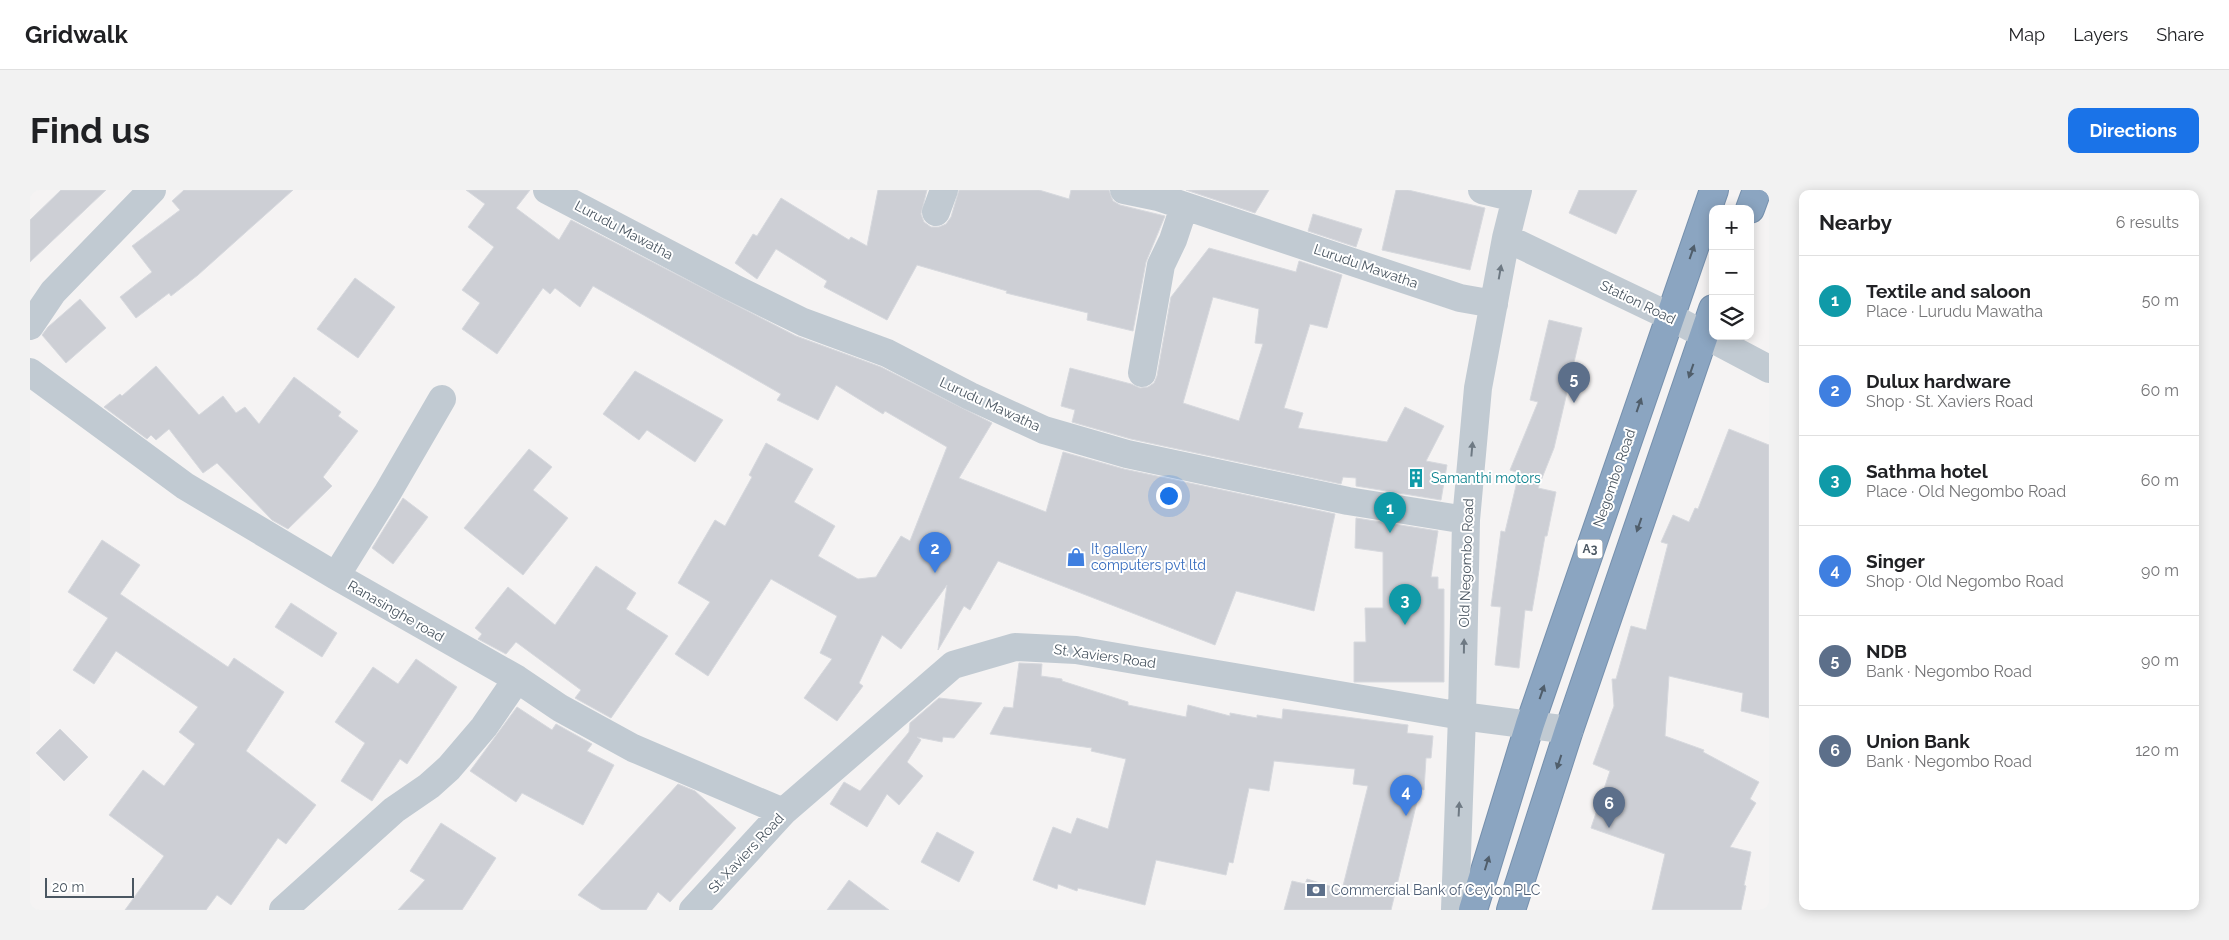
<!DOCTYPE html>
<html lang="en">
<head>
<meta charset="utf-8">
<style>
  :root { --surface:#fff; --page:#f2f2f2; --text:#202124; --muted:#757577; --line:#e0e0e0; --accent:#1a73e8 }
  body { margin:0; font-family:Raleway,sans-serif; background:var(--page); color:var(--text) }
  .controls { position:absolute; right:15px; top:15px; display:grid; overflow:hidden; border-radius:10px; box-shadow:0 2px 12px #0003 }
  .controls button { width:45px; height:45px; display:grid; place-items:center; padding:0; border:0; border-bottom:1px solid var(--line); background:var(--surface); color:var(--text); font:25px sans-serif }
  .scale { position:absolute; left:15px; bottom:12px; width:89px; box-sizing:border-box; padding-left:5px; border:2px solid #4a5661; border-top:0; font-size:14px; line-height:18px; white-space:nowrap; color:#4a5661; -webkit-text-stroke:4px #fff; paint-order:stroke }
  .you { position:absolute; left:1138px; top:305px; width:18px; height:18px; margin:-12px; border:4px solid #fff; border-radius:50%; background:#1a73e8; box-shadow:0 0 0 8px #1a73e833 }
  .badge { display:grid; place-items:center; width:32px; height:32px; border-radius:50%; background:var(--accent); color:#fff; font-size:16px; font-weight:700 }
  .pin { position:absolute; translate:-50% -41px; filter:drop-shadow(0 1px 2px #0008) }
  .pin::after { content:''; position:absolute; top:26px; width:18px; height:15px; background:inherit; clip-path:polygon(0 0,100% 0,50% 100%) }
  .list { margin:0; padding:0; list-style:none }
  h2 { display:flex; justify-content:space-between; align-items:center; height:65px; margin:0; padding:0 20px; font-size:21px }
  h2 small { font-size:16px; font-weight:400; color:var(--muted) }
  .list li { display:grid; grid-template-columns:32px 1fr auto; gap:15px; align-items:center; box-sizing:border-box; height:90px; padding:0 20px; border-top:1px solid var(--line) }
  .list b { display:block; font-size:19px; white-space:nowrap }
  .list p { margin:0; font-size:16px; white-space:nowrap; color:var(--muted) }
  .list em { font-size:16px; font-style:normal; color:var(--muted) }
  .icon { flex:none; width:28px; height:28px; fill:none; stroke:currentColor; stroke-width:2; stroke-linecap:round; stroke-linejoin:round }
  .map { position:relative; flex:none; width:1739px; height:720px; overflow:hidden; border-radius:10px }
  header { display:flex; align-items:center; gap:30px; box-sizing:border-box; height:70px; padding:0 25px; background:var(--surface); border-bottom:1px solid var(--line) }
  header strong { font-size:24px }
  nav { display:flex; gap:28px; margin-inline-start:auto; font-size:18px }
  .intro { display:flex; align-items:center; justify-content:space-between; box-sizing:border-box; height:120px; padding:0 30px }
  h1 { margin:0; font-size:35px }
  .button { padding:12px 22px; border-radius:10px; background:var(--accent); color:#fff; font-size:18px; font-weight:700 }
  main { display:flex; gap:30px; padding:0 30px }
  aside { flex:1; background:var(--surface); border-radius:10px; box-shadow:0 2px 12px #0003 }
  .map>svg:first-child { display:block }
  .building { fill:#cdcfd5; stroke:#d7d9de; fill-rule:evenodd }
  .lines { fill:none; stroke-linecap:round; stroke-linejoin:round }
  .highway-casing { stroke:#7690ad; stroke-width:30 }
  .minor { stroke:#c1cad2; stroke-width:28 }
  .highway { stroke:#8ba5c1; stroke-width:28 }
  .oneway { fill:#505e6b }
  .oneway2 { fill:#6e7983 }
  .labels { text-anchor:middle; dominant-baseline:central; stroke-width:4; stroke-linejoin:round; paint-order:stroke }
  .shield { fill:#fff; stroke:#808990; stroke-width:1 }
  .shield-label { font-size:12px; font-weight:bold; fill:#4a5661 }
  .street-label { font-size:14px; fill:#4a5661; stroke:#fff }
  .culture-label { font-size:14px; fill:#0d838f; stroke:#fff; text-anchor:start }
  .shop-label { font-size:14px; fill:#366cbe; stroke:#fff; text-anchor:start }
  .service-label { font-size:14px; fill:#4e5e75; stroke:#fff; text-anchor:start }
</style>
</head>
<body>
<header>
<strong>Gridwalk</strong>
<nav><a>Map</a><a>Layers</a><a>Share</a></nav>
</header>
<div class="intro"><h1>Find us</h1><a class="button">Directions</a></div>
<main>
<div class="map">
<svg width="1739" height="720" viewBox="0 0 1739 720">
  <rect width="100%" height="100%" fill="#f5f3f3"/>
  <path class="building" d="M31 0H76L0 72V30Z
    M154 0H263L168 85 141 106 139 103 106 128 90 107 122 82 102 56 150 20 142 11Z
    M436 0H500L486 18 529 50 541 30 766 146 851 177 962 233 929 288 1016 322 1033 262 1094 279 1305 324 1284 421 1206 401 1185 455 968 371 940 420 934 416 908 460 917 395 871 459 852 445 829 493 833 496 807 531 774 508 802 469 790 463 807 426 741 389 678 486 645 464 680 412 648 393 685 330 695 336 722 287 719 285 736 253 783 279 764 312 805 336 788 366 828 389 846 387 871 346 880 351 917 257 855 221 853 224 806 195 788 230 747 210 751 204 563 96 550 117 525 98 520 104 513 98 467 164 432 139 450 113 432 100 464 57 438 37 455 14Z
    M848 0H897L891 24 894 32 901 37H909L916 34 921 27 929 0H1009L1039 9 1041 0H1079L1083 11 1090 15 1135 26 1116 72 1103 141 1057 130 1058 123 976 103 977 101 887 75 857 130 794 97 797 91 746 59 727 89 705 73 723 44 727 46 751 8 819 50 821 47 837 56Z
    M1156 0H1239L1225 23Z
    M1366 0H1378L1455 18 1440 80 1352 60Z
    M1549 0H1607L1586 44 1539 23Z
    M1283 24 1332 39 1326 57 1278 41Z
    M1179 58 1266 82 1269 71 1312 85 1297 138 1280 134 1254 218 1273 223 1268 238 1357 252 1375 217 1414 236 1396 271 1417 275 1411 310 1326 296V288L1313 287 1311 294 1101 249 1042 232 1045 220 1031 216 1040 178 1101 194 1110 198 1118 197 1124 193 1127 186 1141 107ZM1183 107 1229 119 1225 153 1233 154 1209 231 1153 213Z
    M325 88 365 117 328 168 287 139Z
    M50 109 76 138 36 173 12 145 18 137Z
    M1519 130 1552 138 1524 258 1508 298 1526 302 1517 346H1515L1502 421 1495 420 1489 478 1465 475 1471 417 1461 416 1471 341 1475 342 1489 283 1480 280 1508 212 1500 210Z
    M126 176 169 225 193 206 206 223 215 217 229 234 264 187 311 222 308 226 328 241 293 287 302 296 258 339 242 330 187 273 173 283 139 239 126 250 121 245 117 249 74 217 90 204 92 206Z
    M605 181 693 230 665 272 617 240 609 250 573 224Z
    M1699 239 1739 255V528L1711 521 1713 503 1639 486 1635 546 1674 560 1673 562 1729 592 1720 609 1726 613 1700 657 1721 662 1714 695 1716 696 1711 720H1622L1635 664 1561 638 1580 581 1563 574 1584 516 1582 489H1586L1601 436 1616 440 1638 354 1631 352 1643 325 1659 332 1665 318 1668 319Z
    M499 259 522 277 503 300 538 328 493 385 434 338Z
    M373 308 398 327 363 374 342 358Z
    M1326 328 1408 341 1401 387H1408V399H1414V492H1324V452H1336L1335 418H1353V362L1325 358Z
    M72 350 110 375 90 404 198 477 204 468 254 502 216 561 286 615 256 654 248 648 201 715 187 705 176 720H95L134 666 79 625 113 580 134 596 165 554 149 542 168 517 86 461 64 494 43 480 78 428 38 402Z
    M566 376 606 403 596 419 638 446 581 528 545 508 551 500 486 452 476 464 448 449 452 444 445 438 478 397 525 435Z
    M261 413 307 443 292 467 245 437Z
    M386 469 427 497 377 574 370 569 342 611 311 591 335 553 305 532 343 477 368 494Z
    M989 473 1012 474 1011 486 1032 489V491L1098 512V515L1156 527 1158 515 1200 526V523L1227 528V525L1252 529 1253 519 1378 535 1377 543 1403 546 1401 568H1396L1394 600 1390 599 1361 720H1254L1262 691 1275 694 1277 689 1312 700 1338 596 1323 594 1325 579 1244 571 1239 601 1219 598 1203 673 1199 672 1196 685 1126 670 1115 715 1048 698 1047 701 1028 694 1027 699 1003 690 1023 637 1041 644 1047 628 1078 639 1096 569 1061 561 1062 558 960 544 974 517 983 518Z
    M909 508 952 513 924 548 913 547 912 552 887 547 891 550 877 572 893 586 869 615 857 604 837 637 800 614 814 592 830 601 879 542 880 533Z
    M487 517 522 540 526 534 562 554 557 561 584 575 553 635 492 603 486 612 440 581Z
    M30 539 58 567 34 591 6 563Z
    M648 594 665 601 706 638 640 712 628 702 616 720H572L548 705Z
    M411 633 466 668 432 720H368L395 690 380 681Z
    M907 642 944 662 929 692 891 672Z
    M819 690 859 720H797Z"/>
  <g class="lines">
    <g class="highway-casing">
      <path id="highway" d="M1720 19 1727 0
        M1443 720 1500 534 1684 0
        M1481 720 1539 540 1683 119"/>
    </g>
    <path class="minor" d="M517 0 702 97 773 132 857 163 940 206 1014 240 1097 264 1318 311 1436 330
      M1094 0 1128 7 1430 108 1464 114
      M1452 0 1486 8
      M906 22 914 0
      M1476 48 1639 126 1739 179
      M0 136 23 102 122 0
      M0 182 155 296 306 386 487 489 530 518 603 558 753 622
      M1112 183 1131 75 1143 50 1154 17
      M306 386 358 302 412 209
      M253 720 364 620 399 596 419 578 454 537 487 489
      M663 720 753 622 923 475 985 457 1046 460 1432 526 1539 540
      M1425 720 1432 526 1436 330 1448 198 1476 48 1488 0"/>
    <use href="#highway" class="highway"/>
  </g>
  <defs><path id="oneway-solid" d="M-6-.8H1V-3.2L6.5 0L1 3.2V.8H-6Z" transform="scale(1.25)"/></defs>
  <g class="oneway">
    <use href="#oneway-solid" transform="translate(1662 62) rotate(-71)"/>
    <use href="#oneway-solid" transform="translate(1661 181) rotate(109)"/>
    <use href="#oneway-solid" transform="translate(1609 215) rotate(-71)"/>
    <use href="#oneway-solid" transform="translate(1609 335) rotate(109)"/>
    <use href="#oneway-solid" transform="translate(1512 502) rotate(-71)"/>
    <use href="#oneway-solid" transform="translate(1529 572) rotate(108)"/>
    <use href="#oneway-solid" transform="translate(1457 673) rotate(-73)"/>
  </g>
  <g class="oneway2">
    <use href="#oneway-solid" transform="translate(1470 82) rotate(-80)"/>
    <use href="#oneway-solid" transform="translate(1442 259) rotate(-85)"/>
    <use href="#oneway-solid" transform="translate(1434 456) rotate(-89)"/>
    <use href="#oneway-solid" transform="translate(1429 619) rotate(-87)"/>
  </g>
  <defs>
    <g id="building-bare" transform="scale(1.5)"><path d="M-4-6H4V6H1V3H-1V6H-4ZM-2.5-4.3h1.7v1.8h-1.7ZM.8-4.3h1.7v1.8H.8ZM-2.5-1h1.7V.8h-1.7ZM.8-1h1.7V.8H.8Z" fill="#0f9aa8" stroke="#fff" stroke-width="2.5" paint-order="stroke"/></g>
    <g id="shop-bare" transform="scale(1.5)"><path d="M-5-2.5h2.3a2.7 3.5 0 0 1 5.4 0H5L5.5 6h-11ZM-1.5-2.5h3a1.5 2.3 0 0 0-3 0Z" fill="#3f7fe0" stroke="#fff" stroke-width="2.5" paint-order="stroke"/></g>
    <g id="bank-bare" transform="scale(1.5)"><path d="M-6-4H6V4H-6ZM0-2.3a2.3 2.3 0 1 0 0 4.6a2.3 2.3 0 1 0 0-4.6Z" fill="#5c6f8a" stroke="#fff" stroke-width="2.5" paint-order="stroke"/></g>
  </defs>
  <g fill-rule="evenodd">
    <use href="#building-bare" x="1386" y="288"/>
    <use href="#shop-bare" x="1046" y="367"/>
    <use href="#bank-bare" x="1286" y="700"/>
  </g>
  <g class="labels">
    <rect class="shield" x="1547.5" y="349.5" width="25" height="19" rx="4"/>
    <g class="shield-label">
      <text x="1560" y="359">A3</text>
    </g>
    <g class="street-label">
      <text transform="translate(594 40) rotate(28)">Lurudu Mawatha</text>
      <text transform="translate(1336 76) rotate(19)">Lurudu Mawatha</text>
      <text transform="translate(1608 112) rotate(26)">Station Road</text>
      <text transform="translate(960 214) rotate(25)">Lurudu Mawatha</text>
      <text transform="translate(1584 288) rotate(-71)">Negombo Road</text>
      <text transform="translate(1436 373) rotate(-88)">Old Negombo Road</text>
      <text transform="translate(366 421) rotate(30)">Ranasinghe road</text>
      <text transform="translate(1075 466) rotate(8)">St. Xaviers Road</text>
      <text transform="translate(716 663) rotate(-47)">St. Xaviers Road</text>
    </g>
    <g class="culture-label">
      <text x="1401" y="288">Samanthi motors</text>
    </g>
    <g class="shop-label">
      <text x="1061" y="359">It gallery<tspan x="1061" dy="16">computers pvt ltd</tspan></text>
    </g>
    <g class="service-label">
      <text x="1301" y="700">Commercial Bank of Ceylon PLC</text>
    </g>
  </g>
</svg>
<div class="controls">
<button>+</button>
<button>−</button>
<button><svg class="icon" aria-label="layers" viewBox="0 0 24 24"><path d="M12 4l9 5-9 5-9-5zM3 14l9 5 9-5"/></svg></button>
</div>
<div class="scale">20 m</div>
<div class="you"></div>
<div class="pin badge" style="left:1360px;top:343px;background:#0f9aa8">1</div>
<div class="pin badge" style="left:905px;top:383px;background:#3f7fe0">2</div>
<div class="pin badge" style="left:1375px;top:435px;background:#0f9aa8">3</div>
<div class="pin badge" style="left:1376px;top:626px;background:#3f7fe0">4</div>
<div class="pin badge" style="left:1544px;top:213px;background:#5c6f8a">5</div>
<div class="pin badge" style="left:1579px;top:638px;background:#5c6f8a">6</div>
</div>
<aside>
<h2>Nearby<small>6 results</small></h2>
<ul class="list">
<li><span class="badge" style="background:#0f9aa8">1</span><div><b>Textile and saloon</b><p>Place · Lurudu Mawatha</p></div><em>50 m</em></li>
<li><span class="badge" style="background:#3f7fe0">2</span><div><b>Dulux hardware</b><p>Shop · St. Xaviers Road</p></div><em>60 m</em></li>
<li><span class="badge" style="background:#0f9aa8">3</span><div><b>Sathma hotel</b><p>Place · Old Negombo Road</p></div><em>60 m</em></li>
<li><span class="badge" style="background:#3f7fe0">4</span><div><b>Singer</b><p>Shop · Old Negombo Road</p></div><em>90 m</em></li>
<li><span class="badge" style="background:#5c6f8a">5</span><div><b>NDB</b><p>Bank · Negombo Road</p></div><em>90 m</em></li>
<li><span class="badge" style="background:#5c6f8a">6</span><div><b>Union Bank</b><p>Bank · Negombo Road</p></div><em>120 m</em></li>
</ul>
</aside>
</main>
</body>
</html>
